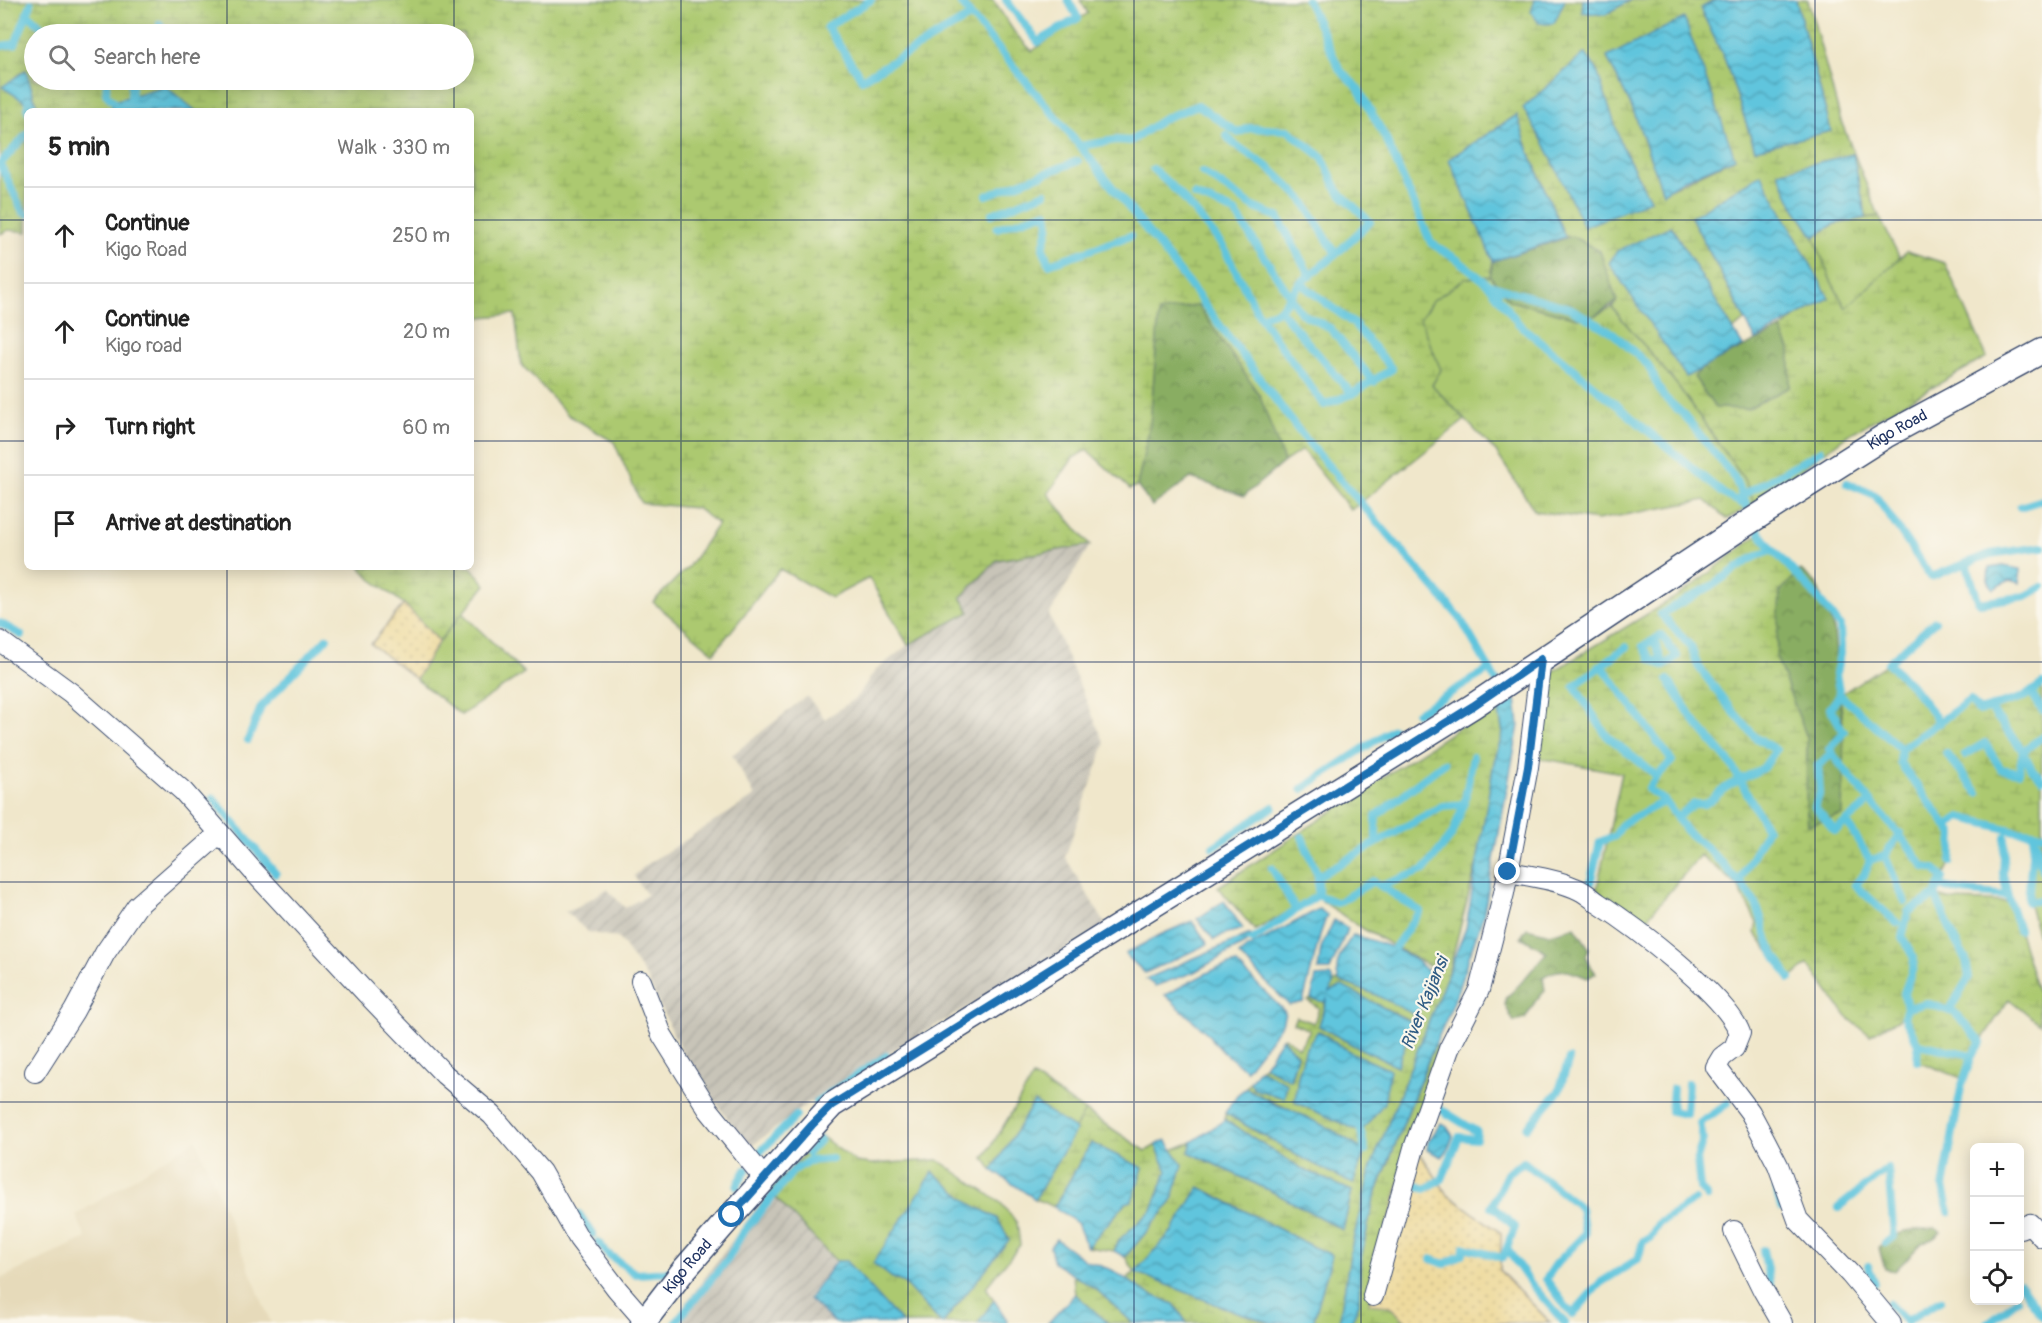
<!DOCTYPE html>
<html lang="en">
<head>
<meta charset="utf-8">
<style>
  :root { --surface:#fff; --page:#f2f2f2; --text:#222; --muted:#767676; --line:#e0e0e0 }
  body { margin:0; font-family:Pangolin,sans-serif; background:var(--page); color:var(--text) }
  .controls { position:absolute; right:18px; bottom:18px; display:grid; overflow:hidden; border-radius:9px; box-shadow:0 3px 15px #0003 }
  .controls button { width:54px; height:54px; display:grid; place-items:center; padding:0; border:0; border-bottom:2px solid var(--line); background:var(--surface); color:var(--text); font:30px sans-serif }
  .stop { position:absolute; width:18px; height:18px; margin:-14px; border:4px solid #1f6fb2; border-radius:50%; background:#fff }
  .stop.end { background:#1f6fb2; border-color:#fff; box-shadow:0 2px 6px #0008 }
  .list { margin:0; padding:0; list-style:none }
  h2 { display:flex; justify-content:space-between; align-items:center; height:78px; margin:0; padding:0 24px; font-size:26px }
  h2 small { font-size:20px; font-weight:400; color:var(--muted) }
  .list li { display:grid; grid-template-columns:39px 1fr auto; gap:18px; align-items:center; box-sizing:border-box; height:96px; padding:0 24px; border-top:2px solid var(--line) }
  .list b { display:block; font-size:22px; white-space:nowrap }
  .list p { margin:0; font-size:20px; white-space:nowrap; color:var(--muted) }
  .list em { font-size:20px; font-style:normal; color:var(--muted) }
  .icon { flex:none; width:33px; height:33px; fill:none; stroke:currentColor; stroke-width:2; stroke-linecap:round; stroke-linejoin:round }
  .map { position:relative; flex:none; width:2042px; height:1323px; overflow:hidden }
  .search { position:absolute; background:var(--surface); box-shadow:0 3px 15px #0003; left:24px; top:24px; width:450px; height:66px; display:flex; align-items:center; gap:15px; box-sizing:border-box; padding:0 21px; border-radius:33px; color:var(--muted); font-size:22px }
  .panel { position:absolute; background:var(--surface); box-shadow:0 3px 15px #0003; left:24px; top:108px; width:450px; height:462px; border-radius:9px }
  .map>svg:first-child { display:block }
  .built { fill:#e6daba }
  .industrial { fill:url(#industrial-furrows) }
  .grass { fill:url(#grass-tufts); stroke:#647c67; stroke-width:1.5 }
  .forest { fill:url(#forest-crowns); stroke:#526e60; stroke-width:1.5 }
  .wetland { fill:url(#wetland-marsh); stroke:#647c67; stroke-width:1.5; fill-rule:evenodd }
  .sand { fill:url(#sand-dots); stroke:#84847e; stroke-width:1.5 }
  .water { fill:url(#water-waves); stroke:#3e7a9e; stroke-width:1.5 }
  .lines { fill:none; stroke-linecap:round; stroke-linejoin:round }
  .stream { stroke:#60c5dd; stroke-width:8 }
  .minor-casing { stroke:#3b4b6e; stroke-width:22 }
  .tertiary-casing { stroke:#3b4b6e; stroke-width:27 }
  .minor { stroke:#fff; stroke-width:20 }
  .tertiary { stroke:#fff; stroke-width:24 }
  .route { stroke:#1f6fb2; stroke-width:8 }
  .grid { fill:none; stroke:#1b2f5e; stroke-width:1.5; stroke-opacity:0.55 }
  .labels { text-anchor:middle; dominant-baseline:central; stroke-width:4.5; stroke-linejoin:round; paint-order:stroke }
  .street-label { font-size:16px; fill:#1b2f5e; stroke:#fbf7ec }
  .water-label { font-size:18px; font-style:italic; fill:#305c84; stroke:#fbf7ec }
</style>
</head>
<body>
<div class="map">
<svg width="2042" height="1323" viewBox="0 0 2042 1323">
  <defs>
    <pattern id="industrial-furrows" width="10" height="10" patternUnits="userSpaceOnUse" patternTransform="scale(1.5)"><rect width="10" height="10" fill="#c8c4b8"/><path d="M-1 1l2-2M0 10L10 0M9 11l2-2" fill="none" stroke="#aba9a1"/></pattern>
    <pattern id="grass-tufts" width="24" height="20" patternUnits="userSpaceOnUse" patternTransform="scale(1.5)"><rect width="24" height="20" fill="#acc970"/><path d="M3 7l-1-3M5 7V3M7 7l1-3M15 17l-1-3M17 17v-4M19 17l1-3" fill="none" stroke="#93ad63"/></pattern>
    <pattern id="forest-crowns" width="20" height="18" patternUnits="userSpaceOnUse" patternTransform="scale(1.5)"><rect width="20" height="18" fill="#89ad62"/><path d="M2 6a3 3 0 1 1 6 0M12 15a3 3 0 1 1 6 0" fill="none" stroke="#6f8d54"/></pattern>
    <pattern id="wetland-marsh" width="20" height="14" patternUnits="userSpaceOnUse" patternTransform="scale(1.5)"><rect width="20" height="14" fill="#acc970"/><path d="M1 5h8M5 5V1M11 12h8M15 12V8" fill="none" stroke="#93ad63"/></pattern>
    <pattern id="sand-dots" width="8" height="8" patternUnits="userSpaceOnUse" patternTransform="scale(1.5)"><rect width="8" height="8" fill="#eeda9e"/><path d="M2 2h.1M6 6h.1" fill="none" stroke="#ccbb8a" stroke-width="1.8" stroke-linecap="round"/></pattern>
    <pattern id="water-waves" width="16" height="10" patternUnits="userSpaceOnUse" patternTransform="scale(1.5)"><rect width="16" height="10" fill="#60c5dd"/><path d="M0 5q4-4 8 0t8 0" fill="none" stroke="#4ea0b6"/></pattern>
  </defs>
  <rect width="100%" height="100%" fill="#fbf7ec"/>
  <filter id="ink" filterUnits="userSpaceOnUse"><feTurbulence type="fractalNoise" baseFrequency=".0167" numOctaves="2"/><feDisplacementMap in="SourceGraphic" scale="12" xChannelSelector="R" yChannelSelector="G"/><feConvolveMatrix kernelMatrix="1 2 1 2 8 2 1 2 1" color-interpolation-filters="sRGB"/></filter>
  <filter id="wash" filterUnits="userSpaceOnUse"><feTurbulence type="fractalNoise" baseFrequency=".008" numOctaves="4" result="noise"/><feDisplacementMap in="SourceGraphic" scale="24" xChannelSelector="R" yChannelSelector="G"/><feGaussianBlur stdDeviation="1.35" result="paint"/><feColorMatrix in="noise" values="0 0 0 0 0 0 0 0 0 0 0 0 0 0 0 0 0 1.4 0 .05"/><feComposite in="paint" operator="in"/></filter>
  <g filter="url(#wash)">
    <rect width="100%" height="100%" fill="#f0e7cb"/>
    <path class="built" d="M196 1139 271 1323H0V1279L86 1238 76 1215Z"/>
    <path class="industrial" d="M1090 545 1049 615 1105 744 1065 857 1106 925 823 1092 749 1148 686 1061 647 978 618 938 588 932 565 911 574 909 607 889 625 908 647 895 634 876 646 865 755 796 732 755 807 696 825 719 856 698 875 671 908 645 970 612 961 597 997 560Z
      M769 1191 836 1261 809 1299 835 1323H671Z"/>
    <path class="grass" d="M1879 216 1900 258 1846 309 1830 279 1814 237 1834 224Z
      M1490 276 1510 301 1594 316 1612 307 1678 386 1744 479 1755 504 1727 519 1705 500 1597 520 1535 511 1496 452 1432 385 1420 319 1432 301 1466 278Z
      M462 613 524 673 461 715 416 679 439 641Z
      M1033 1077 1085 1111 1076 1130 1034 1102 992 1170 984 1158Z
      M821 1136 856 1162 871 1164 938 1160 1001 1203 1017 1223 1020 1245 986 1287 994 1300 978 1323H943L1009 1239 997 1218 971 1204 933 1172 891 1277 904 1283 941 1323H902L846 1262 836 1261 769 1191Z"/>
    <path class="forest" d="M1572 236 1600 251 1617 301 1594 316 1577 318 1510 301 1490 276 1493 261Z
      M1198 305 1260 396 1284 462 1244 496 1191 478 1152 506 1137 486 1150 424 1159 312Z
      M1781 329 1790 349V387L1747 409 1715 408 1694 377 1701 368Z
      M1801 570 1816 583 1834 630 1844 745 1842 816 1808 826 1806 805 1807 738 1776 657 1780 591Z
      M1575 927 1589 948 1586 956 1589 964 1596 973 1588 978C1569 971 1561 966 1543 977L1545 991 1536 1000 1525 1019 1514 1022 1505 1005 1507 996C1517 991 1536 963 1547 952L1521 937 1527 928 1550 934Z
      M1935 1228 1941 1232 1934 1238 1922 1243 1895 1271 1885 1269 1879 1248 1905 1231Z"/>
    <path class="wetland" d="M0 0H993L1015 33 1032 51 1088 13 1080 0H1535L1532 12 1554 22 1565 0H1583L1582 12 1605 15 1630 0H1716L1701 8 1725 60 1755 149 1831 131 1796 0H1808L1841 121 1879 216 1866 218 1853 154 1793 205 1814 237 1830 279 1846 308 1907 251 1945 263 1987 357 1846 436 1755 504 1744 479 1678 386 1612 307 1617 301 1600 251 1572 236 1565 237 1529 152 1517 115 1449 159 1493 261 1490 276 1466 278 1432 301 1420 319 1441 370 1432 385 1465 420 1351 510 1302 450 1284 462 1260 396 1198 305 1159 312 1150 424 1137 486 1130 489 1087 450 1073 458 1048 494 1090 545 997 560 961 597 970 612 908 645 869 578 831 598 780 569 714 653 653 602 689 566 718 524 696 508 641 503 614 442 568 415 521 364 515 314 481 317 471 328V111H196L164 86 114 101 111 111H27V232L8 230 0 234ZM34 34H464V80H34ZM1585 54 1622 146 1650 200 1544 143 1524 108ZM1607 57 1735 158 1663 192 1634 112ZM25 70 26 71 38 109 3 87ZM1691 217 1829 298 1796 317 1781 329 1790 349V387L1747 409 1715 408 1694 377 1701 368 1686 376 1671 226 1733 330 1745 320Z
      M1760 533 1777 556 1796 575 1780 591 1776 657 1807 738 1806 805 1808 825 1842 815 1844 732 1840 695 1888 663 1911 685 1940 723 1970 700 1979 711 2024 697 2042 684V949L2028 902 2033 833 2015 831 1960 817 1947 826 1953 834 1951 861 1935 895 1951 900 2010 902 2038 994 2040 1024 2009 999 1972 1055 1964 1079 1917 1061 1918 1044 1904 1016 1870 1035 1847 1017 1808 964 1790 979 1755 933 1757 923 1738 886 1700 855 1640 927 1596 892 1622 773 1534 757 1548 719 1549 674 1690 588Z
      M360 567H471L486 585 439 641 404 604 371 579Z
      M1497 702 1503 733 1494 762 1480 851 1448 974 1371 1167 1351 1249 1339 1323H1313L1332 1255 1313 1247 1200 1187 1173 1230 1136 1272 1228 1309 1272 1323H1187L1174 1304 1147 1293 1126 1279 1135 1272 1125 1257 1171 1203 1183 1165 1172 1150 1192 1142 1189 1152 1279 1195 1343 1230 1352 1191 1302 1169 1225 1120V1113L1300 1157 1334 1131C1305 1116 1275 1104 1246 1088L1250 1082 1254 1089 1265 1073 1259 1069 1264 1066 1291 1080 1297 1055 1282 1038 1285 1037 1299 1048 1310 1030 1293 1023 1296 1017 1314 1023 1319 1008 1308 1001 1311 999 1325 1002 1319 1026 1355 1046 1397 1066 1413 1022 1376 1004 1329 993 1334 982 1339 981 1374 994 1432 977 1428 970 1438 971 1360 927 1316 897 1255 930 1218 887ZM1319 1031 1350 1052 1322 1114 1295 1102 1298 1076 1306 1048Z
      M1435 1044 1441 1051 1389 1306 1408 1323H1351L1359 1303 1360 1263 1373 1202Z
      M1085 1111 1146 1151 1156 1145 1167 1171 1152 1210 1120 1239 1114 1251 1087 1247 1126 1203 1132 1201 1142 1168 1091 1143 1054 1207 1035 1199Z
      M1073 1275 1096 1289 1133 1323H1108L1075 1294Z"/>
    <path class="sand" d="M404 604 439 641 416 679 371 644Z
      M1410 1138 1447 1194 1501 1233 1500 1271 1551 1323H1408L1389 1306 1369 1304Z"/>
    <path class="water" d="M1535 0H1565L1554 23 1547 24 1539 23 1531 12Z
      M1583 0H1630L1605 15 1582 12Z
      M1716 0H1796L1831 131 1755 149 1725 60 1700 8Z
      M1684 18 1735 158 1683 180 1663 193 1634 112 1607 57Z
      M1585 53 1596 68 1622 146 1650 200 1584 227 1544 143 1523 108Z
      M26 70 38 110 2 87Z
      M165 86 196 111H111L113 101Z
      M1517 115 1529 152 1565 237 1493 261 1449 159Z
      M1853 154 1866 218 1834 224 1814 237 1793 205 1778 172Z
      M1761 174 1829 298 1756 340 1691 217Z
      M1671 226 1743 346 1686 377 1609 263 1617 251Z
      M2003 566 2020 569 2019 583 2010 580 1993 589 1988 580 1989 568Z
      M1515 690 1519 725 1484 913 1453 1004 1426 1065 1373 1202 1360 1263 1359 1303 1351 1323H1339L1351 1249 1371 1167 1466 928 1494 762 1503 733 1497 702Z
      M1224 901 1243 929 1224 934 1214 940 1197 919Z
      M1319 909 1327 915 1320 935 1303 1002 1289 1005 1239 955 1247 948Z
      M1334 920 1348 928 1330 970H1318L1321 948Z
      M1192 921 1208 944 1145 973 1125 954 1160 935Z
      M1250 934 1252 940 1194 972 1155 986 1146 979Z
      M1353 935C1381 943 1415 952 1432 977L1425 1006 1413 1014 1374 994 1339 981C1332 964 1344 948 1353 935Z
      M1236 963 1285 1012 1282 1024 1246 1070 1222 1051 1206 1032 1165 995 1215 969Z
      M1330 976 1334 982 1330 992 1342 986 1413 1023 1397 1066 1355 1046 1319 1026 1327 998 1325 1002 1311 999 1316 977Z
      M1318 1031 1350 1052 1390 1070 1384 1103 1361 1132 1295 1102 1298 1076 1306 1048Z
      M1282 1038 1297 1055 1290 1080 1264 1066Z
      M1259 1069 1287 1083 1284 1098 1254 1089 1250 1082Z
      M1246 1088 1276 1105 1290 1109 1334 1131 1365 1151 1353 1184 1300 1157 1225 1113 1237 1095Z
      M1034 1102 1076 1130 1035 1199 992 1170Z
      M1225 1120 1302 1169 1352 1191 1343 1230 1279 1195 1189 1152 1192 1142Z
      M1441 1123 1447 1127 1453 1136 1447 1151 1442 1157 1427 1150 1428 1142Z
      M1166 1140 1183 1165 1171 1203 1125 1257 1114 1251 1120 1239 1152 1210 1167 1171 1156 1145Z
      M1091 1143 1143 1168 1132 1201 1126 1203 1087 1247 1077 1223 1054 1207Z
      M933 1172 971 1204 997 1218 1009 1240 943 1323H941L904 1283 891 1277 873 1263Z
      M1199 1187 1313 1247 1332 1255 1313 1323H1272L1228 1309 1135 1272 1173 1230Z
      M1056 1239 1086 1261 1112 1270 1147 1293 1174 1304 1187 1323H1133L1096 1289 1054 1263 1050 1247Z
      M836 1261H846L902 1323H835L809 1299Z
      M1075 1294 1108 1323H1048Z
      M994 1300 1007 1320 1006 1323H978Z"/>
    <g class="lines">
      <path class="stream" d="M871 0 827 27 862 79 971 16
        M959 0 971 16 1075 140 1186 280 1302 435 1460 618 1499 686
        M1006 0 1038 42 1078 18 1068 0
        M1307 0 1340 70 1358 88 1386 139 1431 243 1458 260 1489 285 1570 308 1613 333 1648 365 1663 396 1684 415 1734 477 1760 533 1772 549 1811 590 1840 626 1841 648 1836 674 1840 695 1830 708 1844 732 1829 749C1858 791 1895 825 1924 867L1935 869 1943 878 1935 895 1908 912 1902 937 1914 958 1913 968 1904 993 1907 1008 1904 1016 1918 1044 1917 1061
        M27 13 49 34
        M160 24 166 34
        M0 46 15 44 31 4
        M107 80 106 94 113 101
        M131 96 132 80
        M28 103V111
        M1226 135 1233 143 1272 170 1303 200 1336 254 1300 283 1280 310 1260 317
        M1080 146 1116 140 1131 141 1165 118 1198 105 1238 133 1249 128 1288 130 1322 157 1338 191 1370 222 1336 254
        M0 164 23 212 27 214
        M0 164 27 134
        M1153 169 1179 193 1222 245 1260 317 1324 405 1352 394 1392 369 1354 324 1300 283
        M1202 172 1255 208 1278 217 1310 276
        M987 195 1078 161
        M1194 195 1235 212 1301 313 1330 328 1374 382
        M992 214 1045 193
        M997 228 1047 212 1049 225 1043 248 1049 264 1130 236
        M1489 285 1519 324 1725 495 1745 505
        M1280 310 1352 394
        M1847 483 1875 495 1931 577 1990 554 2042 547
        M1741 496 1821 451
        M2020 507 2042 500
        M1966 563 1979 603 2026 596 2042 587
        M1935 621 1888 663 1911 685 1940 723
        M0 623 21 635
        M1654 640 1643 646 1651 659 1664 666 1677 656 1661 635 1654 640 1664 666
        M1626 647 1574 686 1607 736 1657 776 1648 789 1665 801 1686 831 1708 849 1739 882
        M1602 666 1672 761 1657 776
        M1668 680 1695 722 1731 764 1767 829 1739 882C1759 903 1760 915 1768 941 1773 954 1783 967 1790 979
        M2031 692 2042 710
        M1840 695 1901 749 1970 700 1979 711 2024 697 2042 684
        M1417 713 1490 669
        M2042 737 2023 751 2032 769 2042 779
        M248 740 261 707 327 638
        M1901 749 1900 763 1953 834 1951 861
        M1946 753 1978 793
        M1832 754 1818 765 1820 792 1815 807 1835 831 1871 801
        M1965 755 1985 743 2001 769 2019 772 2023 751 1990 708
        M1302 789 1393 729
        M213 798 276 874
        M1677 817 1694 804H1705L1728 786 1763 768 1776 750 1756 738 1726 703 1698 666 1691 647 1661 614 1713 585 1749 560 1772 549
        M1846 821 1870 860 1885 856 1900 833
        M1947 826 1960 817 2015 831 2042 834
        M2034 833 2028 902 2042 900
        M1302 837 1318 876V895
        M2036 842 2042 870
        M1376 843V816L1444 763
        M1213 847 1273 807
        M1885 856 1905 902
        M1870 860 1864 875 1855 885 1897 923
        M1272 868 1296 910
        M1318 876 1442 806 1464 804 1473 757
        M1381 886 1424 870 1452 835 1464 804
        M1939 886 1961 891 2008 896 2003 874 2005 837
        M1589 888 1600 842 1615 836 1623 823 1665 801
        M1935 895 1955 940 1966 960 1969 977 1949 1011
        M2008 896 2019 930
        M1252 940 1318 895 1337 903 1373 881 1420 911 1395 947
        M1907 1008 1927 1003 1955 1013 1981 1042 1972 1055 1918 1044
        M1673 1089 1671 1111 1686 1114 1688 1083
        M816 1102 886 1056
        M1527 1128 1559 1091 1569 1059
        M1361 1132 1365 1151
        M808 1153 820 1140
        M757 1155 796 1116
        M1409 1182 1425 1189 1442 1179 1459 1137 1476 1139 1477 1132 1437 1107
        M737 1186 746 1170
        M1776 1189 1781 1208
        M1707 1197 1700 1188 1697 1159 1703 1139 1700 1123 1728 1103
        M1838 1208 1888 1168
        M1949 1212 1943 1187 1961 1088 1972 1055
        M579 1214 593 1234
        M598 1242 608 1254 636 1274 670 1272
        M1885 1243 1894 1237 1888 1168
        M1507 1249 1531 1284 1565 1323
        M1763 1250 1771 1289
        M1431 1259 1445 1264 1463 1254 1464 1247 1503 1258 1515 1227 1495 1208 1491 1207 1508 1172 1524 1162 1581 1208 1585 1234 1556 1264 1546 1279 1572 1315 1600 1283 1638 1259 1643 1241 1650 1238 1658 1224 1695 1200
        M1868 1266 1875 1283
        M2020 1284 2042 1316
        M1889 1304 1906 1321 1941 1300
        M675 1323 728 1259 741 1235 793 1171 808 1161 832 1159
        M1988 1323 2017 1300"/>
    </g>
  </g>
  <g filter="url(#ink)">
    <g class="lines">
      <g class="minor-casing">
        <path id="minor" d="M0 641 71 693 183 791 253 871 366 993 445 1075 492 1115 541 1172 579 1239 617 1289 644 1320
          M1508 872C1530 876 1555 879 1575 888 1584 891 1591 898 1598 903 1634 926 1726 995 1740 1033L1734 1048 1722 1057 1716 1067 1750 1112 1765 1140 1778 1165 1798 1220 1850 1274 1891 1323
          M641 981 662 1035 708 1109 764 1178
          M35 1072 74 1011 105 953 137 906 220 833
          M2020 1228 2030 1224 2042 1237
          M1734 1231 1763 1290 1782 1323
          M1373 1296 1414 1148 1449 1049 1479 990 1504 893 1528 767 1541 659"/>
      </g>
      <g class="tertiary-casing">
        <g id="tertiary">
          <path id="s1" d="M643 1323 683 1271 732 1215 832 1105 1473 706 1746 524 1885 436 2042 351"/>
        </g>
      </g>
      <use href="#minor" class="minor"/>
      <use href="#tertiary" class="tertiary"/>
    </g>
  </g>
  <g class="lines" filter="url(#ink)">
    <path class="route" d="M732 1215 812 1125 832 1105 1473 706 1541 659 1528 767 1508 872"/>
  </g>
  <path class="grid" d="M227 0V34M454 0V34M681 0V1323M908 0V1323M1134 0V1323M1361 0V1323M1588 0V1323M1815 0V1323M227 80V111M454 80V111M0 220H27M471 220H2042M0 441H27M471 441H2042M227 567V1323M454 567V1323M0 662H2042M0 882H2042M0 1102H2042"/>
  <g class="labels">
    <g class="street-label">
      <text stroke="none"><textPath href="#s1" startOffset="1550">Kigo Road</textPath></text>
      <text stroke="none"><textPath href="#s1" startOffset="72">Kigo Road</textPath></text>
    </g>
    <g class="water-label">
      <text transform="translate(1425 1003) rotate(-68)">River Kajjansi</text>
    </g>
  </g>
</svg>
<div class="controls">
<button>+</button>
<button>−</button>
<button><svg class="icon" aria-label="locate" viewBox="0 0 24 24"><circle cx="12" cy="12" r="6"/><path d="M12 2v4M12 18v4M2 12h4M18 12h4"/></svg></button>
</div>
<div class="stop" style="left:732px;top:1215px"></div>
<div class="stop end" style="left:1508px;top:872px"></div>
<div class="search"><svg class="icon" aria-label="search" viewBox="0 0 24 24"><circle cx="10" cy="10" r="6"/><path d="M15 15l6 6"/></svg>Search here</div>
<section class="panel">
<h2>5 min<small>Walk · 330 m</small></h2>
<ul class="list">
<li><svg class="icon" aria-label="ahead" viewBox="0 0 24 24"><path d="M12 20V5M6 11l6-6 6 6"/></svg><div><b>Continue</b><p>Kigo Road</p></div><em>250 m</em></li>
<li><svg class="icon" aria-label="ahead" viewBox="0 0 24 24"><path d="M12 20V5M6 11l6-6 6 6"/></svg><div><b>Continue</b><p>Kigo road</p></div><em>20 m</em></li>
<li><svg class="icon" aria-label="right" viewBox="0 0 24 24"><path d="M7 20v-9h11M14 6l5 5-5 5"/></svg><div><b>Turn right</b></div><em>60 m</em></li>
<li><svg class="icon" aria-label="arrive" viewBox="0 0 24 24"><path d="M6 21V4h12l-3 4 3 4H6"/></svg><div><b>Arrive at destination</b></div></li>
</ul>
</section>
</div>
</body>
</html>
